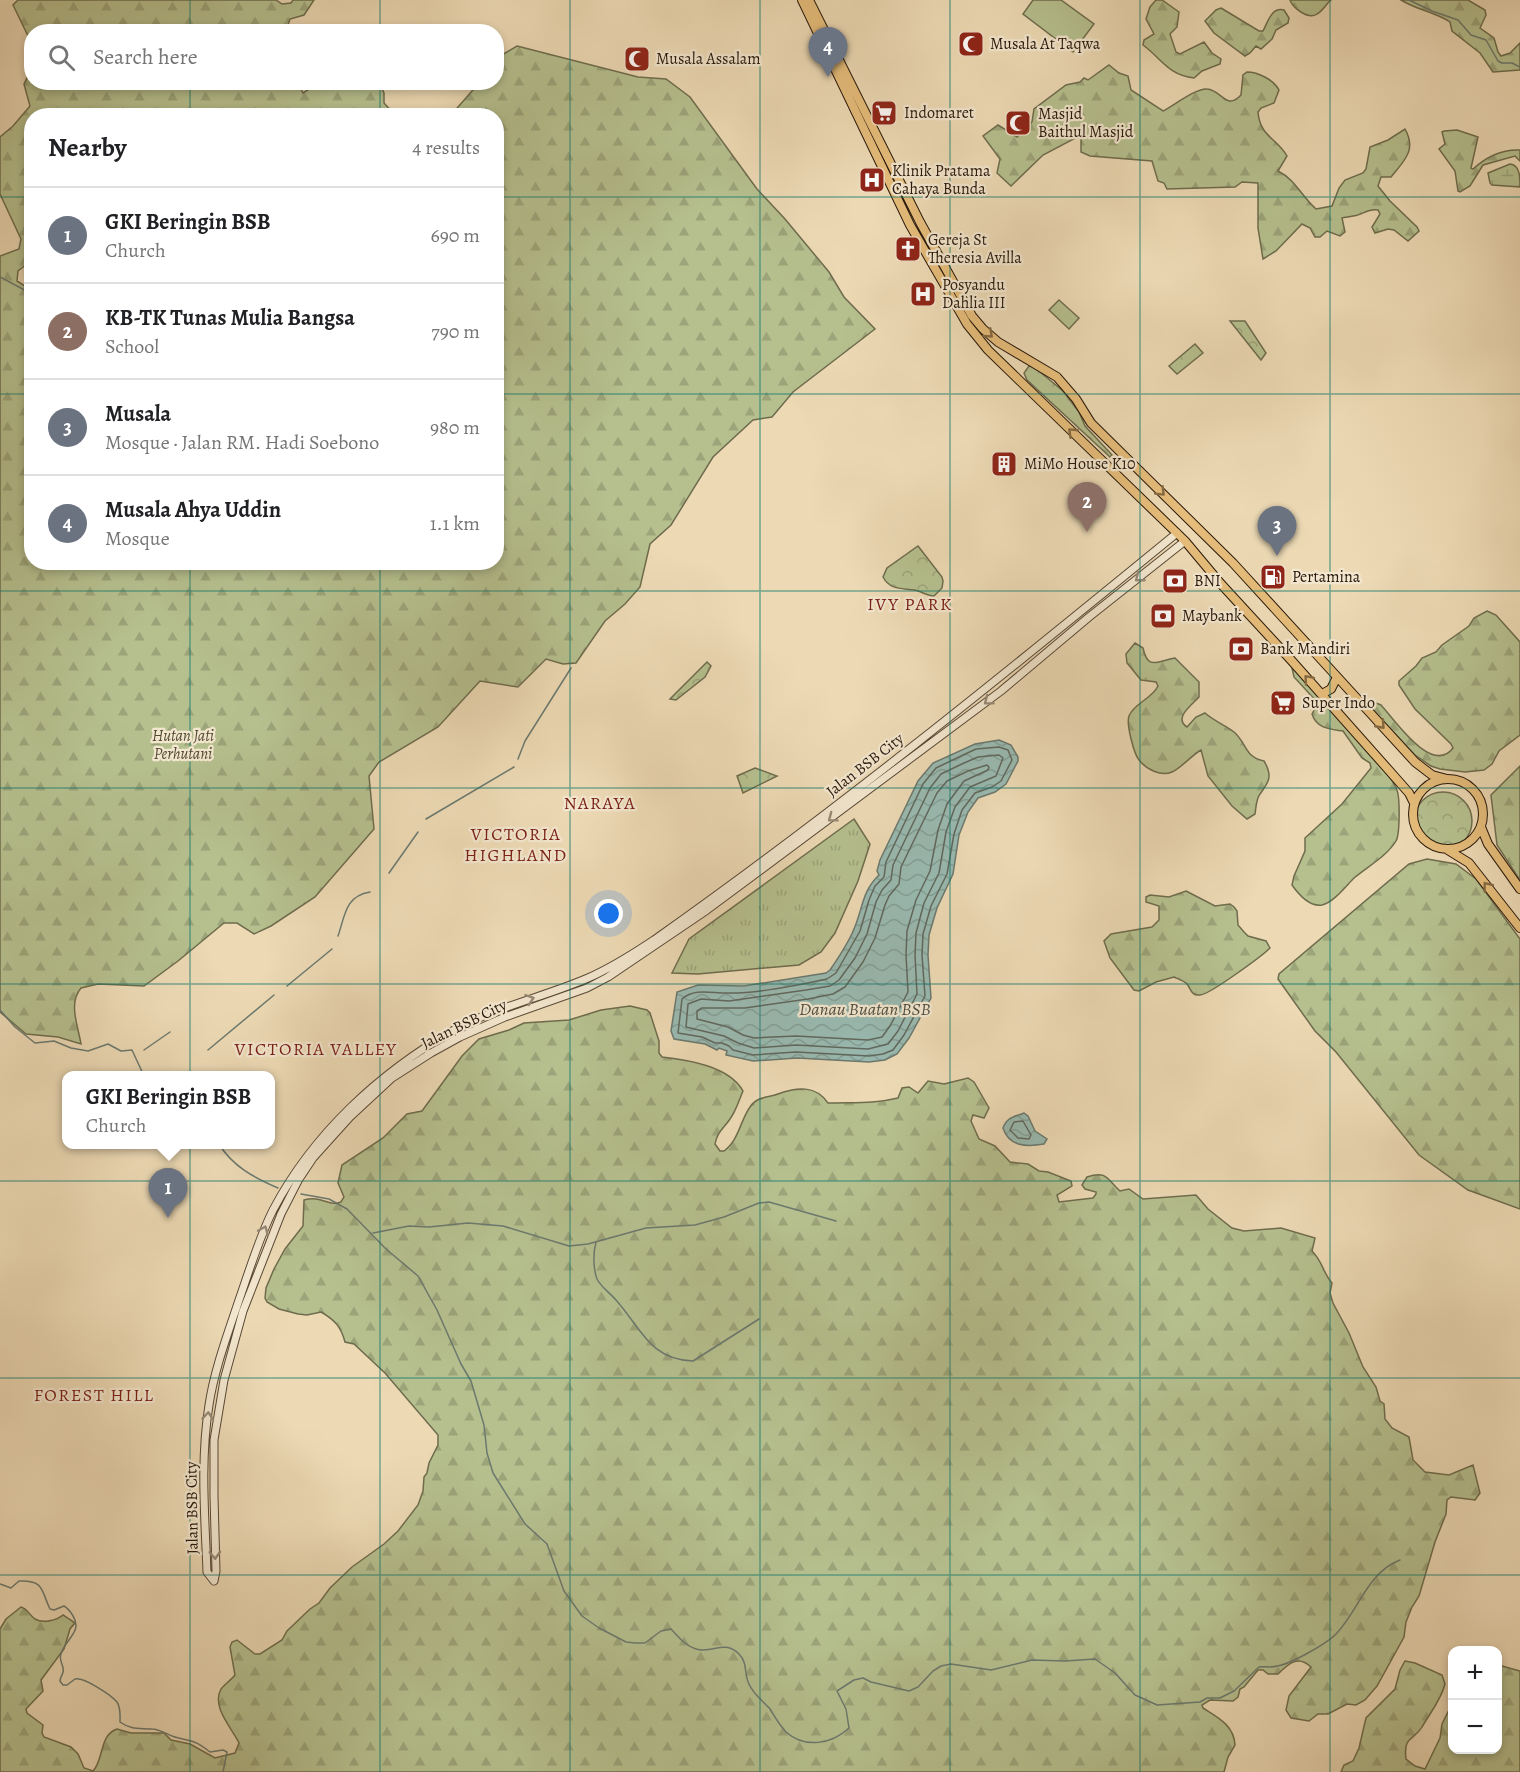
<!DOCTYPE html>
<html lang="en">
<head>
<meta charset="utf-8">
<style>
  :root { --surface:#fff; --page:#f2f2f2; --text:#202124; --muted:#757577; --line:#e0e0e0; --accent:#db2777 }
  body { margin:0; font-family:Alegreya,serif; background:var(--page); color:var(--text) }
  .controls { position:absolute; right:18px; bottom:18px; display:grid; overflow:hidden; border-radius:12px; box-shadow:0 3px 9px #0003 }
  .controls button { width:54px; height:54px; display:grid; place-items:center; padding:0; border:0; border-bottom:2px solid var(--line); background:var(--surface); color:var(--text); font:30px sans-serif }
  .you { position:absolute; left:609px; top:914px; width:21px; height:21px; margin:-15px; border:4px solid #fff; border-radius:50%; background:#1a73e8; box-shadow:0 0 0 9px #1a73e833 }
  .badge { display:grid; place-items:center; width:39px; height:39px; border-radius:50%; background:var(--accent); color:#fff; font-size:20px; font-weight:700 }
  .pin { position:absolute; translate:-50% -50px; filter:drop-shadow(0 2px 3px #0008) }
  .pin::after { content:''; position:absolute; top:32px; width:21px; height:18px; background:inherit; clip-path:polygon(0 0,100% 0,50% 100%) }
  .popup { position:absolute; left:62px; top:1071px; width:213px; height:78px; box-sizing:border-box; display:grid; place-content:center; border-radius:12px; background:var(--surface); filter:drop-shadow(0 2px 4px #0005); font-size:20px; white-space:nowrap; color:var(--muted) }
  .popup b { font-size:22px; color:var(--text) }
  .popup::after { content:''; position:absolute; left:50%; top:100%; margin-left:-12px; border:12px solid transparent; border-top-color:var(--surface) }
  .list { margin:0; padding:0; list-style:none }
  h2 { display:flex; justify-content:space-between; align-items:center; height:78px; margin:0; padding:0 24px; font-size:26px }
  h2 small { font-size:20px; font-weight:400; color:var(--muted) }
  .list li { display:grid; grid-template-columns:39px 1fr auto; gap:18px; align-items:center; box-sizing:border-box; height:96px; padding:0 24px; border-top:2px solid var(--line) }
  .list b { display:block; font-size:22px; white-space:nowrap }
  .list p { margin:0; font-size:20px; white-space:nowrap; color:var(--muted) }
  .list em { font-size:20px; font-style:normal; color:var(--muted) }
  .icon { flex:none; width:33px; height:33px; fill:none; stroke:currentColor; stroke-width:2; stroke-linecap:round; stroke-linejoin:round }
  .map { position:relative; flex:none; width:1520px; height:1772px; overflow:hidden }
  .search { position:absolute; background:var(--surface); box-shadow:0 3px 9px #0003; left:24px; top:24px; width:480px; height:66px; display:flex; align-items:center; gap:15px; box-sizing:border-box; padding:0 21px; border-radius:24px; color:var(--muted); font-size:22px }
  .panel { position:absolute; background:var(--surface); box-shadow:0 3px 9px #0003; left:24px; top:108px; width:480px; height:462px; border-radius:24px }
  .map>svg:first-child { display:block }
  .grass { fill:url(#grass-tufts); stroke:#6e6c4d; stroke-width:1.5 }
  .forest { fill:url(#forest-firs); stroke:#6e6c4d; stroke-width:1.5 }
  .wetland { fill:url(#wetland-marsh); stroke:#6e6c4d; stroke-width:1.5 }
  .park { fill:url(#park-crowns); stroke:#6e6c4d; stroke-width:1.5 }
  .garden { fill:#b6c08f; stroke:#6e6c4d; stroke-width:1.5 }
  .water { fill:url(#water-waves); stroke:#6b796f; stroke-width:1.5 }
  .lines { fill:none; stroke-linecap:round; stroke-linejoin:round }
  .shore { stroke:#60685e; stroke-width:1.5 }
  .stream { stroke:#6b796f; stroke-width:1.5 }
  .minor-casing { stroke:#584836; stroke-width:9 }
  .major-casing { stroke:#27170b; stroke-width:10 }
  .minor { stroke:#f3e7cf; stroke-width:7 }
  .major { stroke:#e6bd7a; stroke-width:8 }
  .oneway { stroke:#866a42 }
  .oneway2 { stroke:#978977 }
  .grid { fill:none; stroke:#0f766e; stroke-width:1.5; stroke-opacity:0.55 }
  .labels { text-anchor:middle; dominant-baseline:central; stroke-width:4.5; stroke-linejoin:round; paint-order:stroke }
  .poi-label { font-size:16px; fill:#27170b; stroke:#f3e7cf; text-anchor:start }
  .park-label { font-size:16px; font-style:italic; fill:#524a33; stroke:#f3e7cf }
  .street-label { font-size:16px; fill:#27170b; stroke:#f3e7cf }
  .neighbourhood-label { font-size:18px; letter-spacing:1.5px; fill:#7a1f14; stroke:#f3e7cf }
  .water-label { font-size:18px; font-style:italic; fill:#4f5045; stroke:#f3e7cf }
</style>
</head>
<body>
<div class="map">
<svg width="1520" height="1772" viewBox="0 0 1520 1772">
  <defs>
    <pattern id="grass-tufts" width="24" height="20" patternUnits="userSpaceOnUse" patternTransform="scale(1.5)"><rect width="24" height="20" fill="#b6c08f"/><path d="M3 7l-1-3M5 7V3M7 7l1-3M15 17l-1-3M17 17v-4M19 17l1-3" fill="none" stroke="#9ca47a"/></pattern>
    <pattern id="forest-firs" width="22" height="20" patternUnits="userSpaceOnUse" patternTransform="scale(1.5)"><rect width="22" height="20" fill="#b6c08f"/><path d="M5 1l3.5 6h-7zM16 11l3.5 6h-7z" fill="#9ca47a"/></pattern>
    <pattern id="wetland-marsh" width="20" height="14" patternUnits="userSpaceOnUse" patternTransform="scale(1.5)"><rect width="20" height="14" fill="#b6c08f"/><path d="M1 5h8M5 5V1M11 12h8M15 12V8" fill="none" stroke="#9ca47a"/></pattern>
    <pattern id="park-crowns" width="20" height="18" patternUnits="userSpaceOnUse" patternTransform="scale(1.5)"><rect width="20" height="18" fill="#b6c08f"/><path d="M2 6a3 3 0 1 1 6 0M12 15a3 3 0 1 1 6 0" fill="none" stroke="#9ca47a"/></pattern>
    <pattern id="water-waves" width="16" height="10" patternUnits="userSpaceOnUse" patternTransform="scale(1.5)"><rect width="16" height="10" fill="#99bab1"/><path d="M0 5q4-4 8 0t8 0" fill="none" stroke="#849f97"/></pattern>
  </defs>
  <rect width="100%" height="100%" fill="#eddab5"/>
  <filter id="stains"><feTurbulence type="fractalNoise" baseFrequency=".00333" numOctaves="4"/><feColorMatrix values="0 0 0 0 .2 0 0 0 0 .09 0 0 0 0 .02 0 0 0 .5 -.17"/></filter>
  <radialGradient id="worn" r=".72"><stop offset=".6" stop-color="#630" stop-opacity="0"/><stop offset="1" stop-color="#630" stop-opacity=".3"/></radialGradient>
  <path class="grass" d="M854 819 870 844 858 881 835 933 821 952 799 965 698 974 672 973 689 939Z"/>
  <path class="forest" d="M18 0H276L282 4 291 3 293 0H314L304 15 290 19 286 31 32 32 31 42 13 5Z
    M1156 0H1162L1179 12 1177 27 1170 34 1176 52 1180 54 1204 42 1212 53 1221 59 1220 64 1202 71 1194 78C1168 75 1162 59 1143 45L1144 40 1154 34 1146 19 1150 7Z
    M1290 0H1331C1326 4 1323 11 1317 14 1308 20 1293 8 1290 0Z
    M1401 0H1468L1485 10 1486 15 1480 28 1494 38 1498 52 1501 56 1510 53 1520 43V70L1493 72 1480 53 1452 31 1450 22C1435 12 1417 10 1401 0Z
    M1221 8 1259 31H1263C1268 22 1271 7 1284 10L1289 18 1288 23 1276 30 1272 39 1261 49 1256 46 1250 53 1245 56 1214 33 1205 21 1216 10Z
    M517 46 638 77 666 79 690 97 757 189 785 219 829 272 844 297 875 329 793 392 772 417 753 420 713 457 671 525 650 544 640 587 625 604 605 621 576 663 563 664 546 659 518 687 480 681 438 727 379 762 369 776 374 829 315 897 271 926 254 934 237 923H224L178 961 144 986 98 984 81 988C68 1003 78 1026 81 1044L58 1037 26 1034 0 1012V256L19 249 21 239 0 194V137L13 126 30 106 24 84 31 70 32 82H297L303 93 319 83H379L384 93V103L395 115 32 116 31 261 18 271 17 281 31 290 32 562H496V116L451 115 479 83 496 82 497 58Z
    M1109 65 1119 73 1128 76 1131 90 1163 111C1173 106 1196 88 1207 89 1222 90 1226 111 1241 95L1243 75 1247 72C1258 72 1274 80 1279 90L1274 103 1261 108 1258 112C1260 137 1277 138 1287 156L1278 171C1296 180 1301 196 1316 209L1332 206 1339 188 1345 180 1363 173 1366 169 1370 147 1388 140 1405 129C1417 150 1404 161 1391 177H1381L1378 186 1390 201 1417 227 1419 231 1408 241 1394 230 1388 229 1375 233 1372 227 1380 214 1378 210C1367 208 1362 216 1353 216 1349 217 1345 217 1342 218L1345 232 1340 236 1327 231 1320 237H1315L1310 228 1302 224 1276 251 1263 259 1258 228V183L1242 182 1235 187 1167 189 1164 183 1158 181 1152 161 1090 156 1081 152V135L1043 155 1011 186 997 173 1000 159 983 136 998 125 1017 137 1032 122 1034 109 1066 85 1080 82 1084 78 1088 80Z
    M1457 130 1478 137 1471 168 1473 169C1486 157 1501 149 1520 150V161L1515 156 1483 165 1470 186 1460 192 1458 191 1455 171 1439 149 1445 144 1442 132 1444 131Z
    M1487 611 1496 615 1520 642V735L1499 751 1492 764 1484 770 1465 772 1440 769 1431 766 1415 755 1372 709V704L1376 703 1381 705C1394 719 1432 776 1453 748L1451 744 1415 709 1399 685V681L1416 666 1422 658 1436 652 1442 645 1469 626 1474 618Z
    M1135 643 1143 648C1148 671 1157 661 1175 658L1199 682V697C1192 705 1173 718 1187 727L1196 717 1205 713C1214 721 1225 725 1234 732 1247 743 1244 757 1264 761 1273 776 1269 782 1260 794 1256 799 1256 808 1255 814L1247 819 1232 806 1208 776 1201 750C1192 755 1180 769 1172 772 1161 777 1146 769 1139 760 1134 754 1126 724 1129 716 1134 703 1152 699 1158 686L1156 682 1141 680 1127 663 1126 654Z
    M1292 668H1294L1382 767C1387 775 1394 781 1397 790 1400 798 1400 834 1396 841 1387 856 1367 867 1354 878 1346 886 1333 903 1322 905 1309 907 1299 895 1292 885L1294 876 1305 851V838L1342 804 1371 768 1370 763 1362 758 1343 731C1330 729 1317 729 1312 714L1318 703 1294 677Z
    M1520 766V880L1497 845 1491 795Z
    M1427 859 1456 864 1476 879 1520 939V1209L1468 1190 1419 1155 1336 1052 1315 1031 1278 979 1279 974 1409 864Z
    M1186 891 1215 906 1230 904 1234 907 1237 911 1238 925 1244 932 1248 936 1266 941 1270 948C1262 956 1209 995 1200 995 1191 996 1191 989 1187 984 1184 981 1178 979 1174 977L1156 982 1139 991 1134 990 1110 958 1104 941 1111 934 1152 927 1159 920V906L1146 902V897L1150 895 1169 897Z
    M630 1006 647 1010 650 1013 659 1041V1053L662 1057C688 1060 729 1066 743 1091 739 1100 736 1111 730 1119 724 1128 717 1132 715 1144L720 1151H724C739 1140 740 1121 750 1107 757 1096 768 1098 778 1094 797 1087 816 1085 828 1103 852 1102 874 1104 898 1098L902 1088 909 1087 918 1093 928 1081 944 1084 968 1078 974 1082 989 1108 984 1118 973 1115 971 1121 979 1139 995 1146 1010 1162 1028 1164 1039 1171 1048 1172 1071 1181 1072 1186 1057 1195 1059 1202 1093 1198 1096 1194V1192L1085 1189 1082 1185 1087 1177C1108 1170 1107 1180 1120 1191L1129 1189 1143 1199 1196 1195 1208 1209 1232 1228 1244 1231 1281 1228 1315 1238 1312 1251C1323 1262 1323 1273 1332 1283L1330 1293 1333 1303 1349 1333 1363 1367 1376 1387 1380 1401 1384 1404 1385 1419 1392 1428 1409 1437 1413 1460 1425 1472 1449 1475 1473 1465 1480 1493 1475 1500 1451 1497 1447 1500 1446 1514 1435 1542 1419 1596 1412 1607 1406 1622 1404 1637 1377 1686 1365 1700 1356 1705 1347 1704 1328 1714H1318L1309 1721 1291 1718 1286 1710 1289 1696 1311 1667C1298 1655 1289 1663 1278 1674H1268L1263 1670H1258L1244 1687 1240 1689 1238 1697 1233 1701 1210 1700 1202 1705 1203 1708C1217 1717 1234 1725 1235 1745L1228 1757 1224 1772H0V1629L6 1619 21 1607C28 1609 29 1615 35 1619 43 1624 57 1620 63 1615L75 1623 70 1629 64 1649 41 1680 43 1691 26 1709 27 1713 43 1725 42 1733 44 1737 71 1747 78 1754 84 1768 93 1771C104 1760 99 1735 117 1729L131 1733H164L171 1740 190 1744 215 1758 235 1753 239 1743C232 1728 211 1707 221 1689 225 1684 231 1680 235 1675L230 1647 232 1642 237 1640 255 1654H260L282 1640 287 1631 310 1609 319 1603 330 1588 352 1567 384 1544 398 1531 418 1505 423 1491 424 1477 427 1473 429 1463 438 1445V1435L385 1373 354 1344 345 1342C341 1327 335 1320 321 1312L307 1315 298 1314 279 1309 267 1302 265 1298 266 1288 274 1269 285 1249 303 1226 304 1200C322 1195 328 1207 341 1202L344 1197 338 1183 342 1165 383 1138 407 1114 422 1111 462 1056 479 1039 509 1030 524 1023 569 1020 601 1010Z
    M1405 1661 1415 1663 1442 1675 1445 1684C1441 1700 1430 1713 1422 1727 1414 1741 1403 1735 1406 1759L1415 1766 1425 1769 1440 1738 1442 1724 1452 1704V1750H1498V1667L1502 1666 1520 1671V1772H1341L1344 1765 1353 1761 1359 1748 1366 1718 1395 1689 1400 1670Z"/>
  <path class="wetland" d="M1510 164C1520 165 1520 177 1520 187L1492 185 1490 183 1488 173Z"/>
  <path class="park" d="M1230 321H1245L1266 353 1261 360Z
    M1195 344 1203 353 1177 374 1169 366Z
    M1029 366 1034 367 1063 391 1079 412 1085 426 1112 455 1110 457 1027 380 1024 373Z
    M918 546 942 577 943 581 942 588 934 596C927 596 921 591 914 590 901 588 890 590 883 577L887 568Z
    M707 662 711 666 705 677 676 700 670 699Z
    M755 768 777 776 743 793 737 776Z
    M1414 821a29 29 0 1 1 58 0a29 29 0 1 1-58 0Z"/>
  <path class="garden" d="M1033 0H1061L1094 24 1073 52 1023 14Z
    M1059 300 1079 318 1069 329 1049 310Z"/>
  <path class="water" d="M999 740 1011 745 1018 757V761L1006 784 995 792 978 798 968 812 959 835 953 874 937 908 929 935 928 955 931 998 909 1038 897 1054 885 1060 869 1062 797 1058 753 1061 726 1055 727 1051 719 1048 717 1050 705 1044 674 1039 671 1031 677 992 698 985 744 986 826 973 830 970C839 957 848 944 854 929 863 908 862 891 879 875L877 871 880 860 918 781 933 763 975 744Z
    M1024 1113 1028 1116 1035 1131 1047 1139 1044 1144C1027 1147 1009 1147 1003 1128 1007 1117 1014 1117 1024 1113Z"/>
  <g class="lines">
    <path class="shore" d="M999 747 1008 750 1012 760 1001 781 992 787 975 793 962 810 954 834 947 874 931 906 923 934 922 955 925 996 904 1035 893 1050 883 1054 869 1056 796 1052 753 1055 733 1050 729 1046 722 1043H715L702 1037 678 1033 682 999C694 988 711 993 726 993 756 994 797 985 827 979L836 973 860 931 869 900 875 886 884 877 886 862 923 784 936 768 961 756 976 749Z
      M999 755 1003 758 996 776 970 787 955 807 946 832 939 873 924 903 916 933 915 955 917 994 898 1031 888 1044 868 1049 796 1045 754 1048 738 1043 724 1036 686 1027 688 1004 701 999 729 1001 806 990 830 986 839 980 855 958 867 934 876 902 882 890 891 880 893 865 930 788 941 774 964 763 978 757Z
      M987 765 989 767 988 770 964 781 947 804 938 830 930 871 916 900 907 931 906 955 908 992 890 1026 882 1037 868 1040 796 1036 754 1038 743 1035 728 1027 697 1019V1011L702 1008H745L808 999 833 994 845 987 863 962 875 938 885 905 889 896 899 884 901 867 937 793 947 781 968 771Z
      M1023 1121 1031 1135 1029 1139 1018 1138 1010 1130 1014 1122Z"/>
    <path class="stream" d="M1409 0 1432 11 1458 20 1471 35 1486 40 1498 61 1502 63H1512L1520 67
      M0 277 32 294
      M518 759 525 741 571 668
      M426 819 514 767
      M389 873 418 832
      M338 936C345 916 345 896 370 892
      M287 986 332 949
      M0 1010 15 1027 35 1043 54 1041 71 1048 88 1051 108 1044 121 1051 132 1050 144 1076
      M144 1050 170 1032
      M208 1050 274 995
      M219 1144C233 1167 255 1178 278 1188
      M301 1194 329 1199 347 1209 386 1249 418 1276 437 1310 461 1364 471 1381 484 1425 487 1453 493 1473 525 1524 547 1544 564 1591 582 1616 599 1628 626 1642 635 1643H645L661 1631 671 1629C678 1636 685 1646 696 1649 713 1654 724 1639 739 1654 748 1663 744 1675 749 1684 753 1694 763 1701 770 1709 775 1717 779 1725 786 1732 805 1749 832 1744 849 1728L846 1709 837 1691 854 1680 863 1678 871 1682 909 1691 918 1687 933 1671 941 1666 951 1664 991 1670 1032 1660 1065 1661 1095 1659 1115 1673 1135 1695 1157 1705 1200 1702 1207 1698H1220L1234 1691 1259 1667C1265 1666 1271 1668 1277 1666 1291 1664 1328 1643 1337 1633 1360 1608 1367 1573 1400 1560
      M373 1233 409 1226 429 1227 468 1223 503 1226 569 1246 588 1244 646 1228 695 1225 724 1217 759 1203 769 1202 836 1221
      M596 1242C593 1253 593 1268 597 1279 601 1287 610 1293 616 1300 641 1328 650 1360 693 1361L759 1319
      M0 1584 11 1588 19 1581C45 1580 41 1591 50 1609L54 1610 64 1606C69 1609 70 1611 73 1616 83 1632 65 1639 61 1654 58 1661 65 1666 63 1672 62 1676 60 1678 60 1681L63 1685H67L75 1679C84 1677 111 1695 117 1702 121 1708 120 1715 120 1722 131 1730 139 1728 152 1729 160 1729 168 1735 175 1737 193 1742 195 1740 210 1752L223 1750 227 1752 223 1772"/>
    <g class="minor-casing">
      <path id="minor" d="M1177 533C1006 673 834 813 654 940 633 954 611 968 588 978 544 997 496 1007 454 1030 379 1073 313 1134 273 1210 258 1240 249 1272 238 1303 227 1336 214 1371 209 1405 200 1461 205 1517 207 1572L214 1581 216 1571 214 1496V1440L224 1380 243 1311 281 1214 299 1179 313 1158 350 1117 392 1078 431 1053 460 1037 505 1017 587 988 608 977 707 910 1001 691 1089 617 1185 541"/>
    </g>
    <g class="major-casing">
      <path id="major" d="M802 0 910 225 967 324 988 350 1185 541 1221 584 1291 660 1394 776 1409 793 1414 803
        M809 0 920 222 972 316 983 329 998 342 1057 377 1076 399 1091 423 1233 563 1415 762 1432 775 1447 779
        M1322 694 1331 689 1337 677
        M1413 814a35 35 0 1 1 70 0a35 35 0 1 1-70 0Z
        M1481 827 1488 844 1520 889
        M1448 850 1469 863 1520 928"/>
    </g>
    <use href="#minor" class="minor"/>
    <use href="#major" class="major"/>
  </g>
  <defs><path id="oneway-chevron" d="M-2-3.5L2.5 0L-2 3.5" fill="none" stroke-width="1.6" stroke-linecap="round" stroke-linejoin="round" transform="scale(1.5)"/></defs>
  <g class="oneway">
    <use href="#oneway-chevron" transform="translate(989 334) rotate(42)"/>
    <use href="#oneway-chevron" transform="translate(1072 432) rotate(-136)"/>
    <use href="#oneway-chevron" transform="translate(1161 492) rotate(45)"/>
    <use href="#oneway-chevron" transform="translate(1308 679) rotate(-131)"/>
    <use href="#oneway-chevron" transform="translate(1381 725) rotate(48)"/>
    <use href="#oneway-chevron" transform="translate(1487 886) rotate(-128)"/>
  </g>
  <g class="oneway2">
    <use href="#oneway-chevron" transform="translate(1139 578) rotate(142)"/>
    <use href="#oneway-chevron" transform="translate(988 701) rotate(143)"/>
    <use href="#oneway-chevron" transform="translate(832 818) rotate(143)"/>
    <use href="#oneway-chevron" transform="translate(530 999) rotate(-19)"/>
    <use href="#oneway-chevron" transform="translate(264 1230) rotate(-67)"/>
    <use href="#oneway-chevron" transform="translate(208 1416) rotate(-85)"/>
    <use href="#oneway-chevron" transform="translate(215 1555) rotate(88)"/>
  </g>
  <path class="grid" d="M190 0V32M380 0V32M570 0V1772M760 0V1772M950 0V1772M1140 0V1772M1330 0V1772M190 82V116M380 82V116M0 197H32M496 197H1520M0 394H32M496 394H1520M190 562V1772M380 562V1772M0 591H1520M0 788H1520M0 984H1520M0 1181H1520M0 1378H1520M0 1575H1520"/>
  <defs>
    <g id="mosque-square" transform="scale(1.35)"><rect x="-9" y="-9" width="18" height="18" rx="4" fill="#8f2418" stroke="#f3e7cf"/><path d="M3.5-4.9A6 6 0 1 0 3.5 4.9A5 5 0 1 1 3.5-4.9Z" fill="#fff"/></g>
    <g id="supermarket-square" transform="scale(1.35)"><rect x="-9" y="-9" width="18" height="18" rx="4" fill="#8f2418" stroke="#f3e7cf"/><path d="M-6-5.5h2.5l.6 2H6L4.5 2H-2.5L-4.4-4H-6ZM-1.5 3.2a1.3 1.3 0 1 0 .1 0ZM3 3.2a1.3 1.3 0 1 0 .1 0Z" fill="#fff"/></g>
    <g id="hospital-square" transform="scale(1.35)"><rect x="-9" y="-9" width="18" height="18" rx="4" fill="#8f2418" stroke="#f3e7cf"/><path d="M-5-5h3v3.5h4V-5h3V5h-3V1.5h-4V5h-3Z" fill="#fff"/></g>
    <g id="church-square" transform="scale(1.35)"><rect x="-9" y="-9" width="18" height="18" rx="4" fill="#8f2418" stroke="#f3e7cf"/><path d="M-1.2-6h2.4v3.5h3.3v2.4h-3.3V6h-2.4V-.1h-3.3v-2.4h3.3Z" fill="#fff"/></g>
    <g id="building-square" transform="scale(1.35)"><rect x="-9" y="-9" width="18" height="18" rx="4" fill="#8f2418" stroke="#f3e7cf"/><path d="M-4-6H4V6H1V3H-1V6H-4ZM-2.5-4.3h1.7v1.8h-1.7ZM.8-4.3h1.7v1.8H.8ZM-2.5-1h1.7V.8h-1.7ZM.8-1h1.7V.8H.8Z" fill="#fff"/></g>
    <g id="fuel-square" transform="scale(1.35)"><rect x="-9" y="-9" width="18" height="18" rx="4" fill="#8f2418" stroke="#f3e7cf"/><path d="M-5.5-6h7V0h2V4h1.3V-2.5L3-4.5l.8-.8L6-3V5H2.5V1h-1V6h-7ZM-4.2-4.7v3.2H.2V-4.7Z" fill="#fff"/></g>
    <g id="bank-square" transform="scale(1.35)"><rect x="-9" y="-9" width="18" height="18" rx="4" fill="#8f2418" stroke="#f3e7cf"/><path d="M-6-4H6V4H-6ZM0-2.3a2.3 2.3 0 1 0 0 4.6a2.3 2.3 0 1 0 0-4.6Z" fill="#fff"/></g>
  </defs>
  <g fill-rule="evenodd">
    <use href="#mosque-square" x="971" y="44"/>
    <use href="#mosque-square" x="637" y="59"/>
    <use href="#supermarket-square" x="884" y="113"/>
    <use href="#mosque-square" x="1018" y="123"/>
    <use href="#hospital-square" x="872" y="180"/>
    <use href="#church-square" x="908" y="249"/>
    <use href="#hospital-square" x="923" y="294"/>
    <use href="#building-square" x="1004" y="464"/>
    <use href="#fuel-square" x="1273" y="577"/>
    <use href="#bank-square" x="1175" y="581"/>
    <use href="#bank-square" x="1163" y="616"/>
    <use href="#bank-square" x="1241" y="649"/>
    <use href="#supermarket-square" x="1283" y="703"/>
  </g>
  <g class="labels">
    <g class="poi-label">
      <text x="990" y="44">Musala At Taqwa</text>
      <text x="656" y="59">Musala Assalam</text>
      <text x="904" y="113">Indomaret</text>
      <text x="1038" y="114">Masjid<tspan x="1038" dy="18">Baithul Masjid</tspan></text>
      <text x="892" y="171">Klinik Pratama<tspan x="892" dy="18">Cahaya Bunda</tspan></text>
      <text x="928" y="240">Gereja St<tspan x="928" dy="18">Theresia Avilla</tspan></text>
      <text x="942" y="285">Posyandu<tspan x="942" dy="18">Dahlia III</tspan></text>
      <text x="1024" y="464">MiMo House K10</text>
      <text x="1292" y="577">Pertamina</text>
      <text x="1194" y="581">BNI</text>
      <text x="1182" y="616">Maybank</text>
      <text x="1260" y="649">Bank Mandiri</text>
      <text x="1302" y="703">Super Indo</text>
    </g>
    <g class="park-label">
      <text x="183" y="736">Hutan Jati<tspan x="183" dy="18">Perhutani</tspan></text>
    </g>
    <g class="street-label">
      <text transform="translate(865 765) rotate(-38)">Jalan BSB City</text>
      <text transform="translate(464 1024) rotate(-26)">Jalan BSB City</text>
      <text transform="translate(192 1508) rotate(-91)">Jalan BSB City</text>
    </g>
    <g class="neighbourhood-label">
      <text x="910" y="604">IVY PARK</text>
      <text x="600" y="803">NARAYA</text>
      <text x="516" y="834">VICTORIA<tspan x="516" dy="21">HIGHLAND</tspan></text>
      <text x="316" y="1049">VICTORIA VALLEY</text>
      <text x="94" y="1395">FOREST HILL</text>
    </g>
    <g class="water-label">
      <text x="865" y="1009">Danau Buatan BSB</text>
    </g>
  </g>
  <rect width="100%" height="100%" filter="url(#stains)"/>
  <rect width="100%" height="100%" fill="url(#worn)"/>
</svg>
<div class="controls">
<button>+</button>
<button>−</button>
</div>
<div class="you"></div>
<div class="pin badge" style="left:168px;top:1218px;background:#6b7280">1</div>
<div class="popup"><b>GKI Beringin BSB</b>Church</div>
<div class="pin badge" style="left:1087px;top:532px;background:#8d6e63">2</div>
<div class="pin badge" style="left:1277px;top:556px;background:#6b7280">3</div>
<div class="pin badge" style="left:828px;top:77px;background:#6b7280">4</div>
<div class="search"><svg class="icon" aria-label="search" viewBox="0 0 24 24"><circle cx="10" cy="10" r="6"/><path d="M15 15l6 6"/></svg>Search here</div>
<section class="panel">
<h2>Nearby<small>4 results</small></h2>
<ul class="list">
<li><span class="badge" style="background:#6b7280">1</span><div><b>GKI Beringin BSB</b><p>Church</p></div><em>690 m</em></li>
<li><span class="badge" style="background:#8d6e63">2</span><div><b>KB-TK Tunas Mulia Bangsa</b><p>School</p></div><em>790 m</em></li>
<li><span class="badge" style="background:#6b7280">3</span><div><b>Musala</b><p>Mosque · Jalan RM. Hadi Soebono</p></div><em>980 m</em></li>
<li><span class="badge" style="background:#6b7280">4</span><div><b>Musala Ahya Uddin</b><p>Mosque</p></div><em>1.1 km</em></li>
</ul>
</section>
</div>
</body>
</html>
